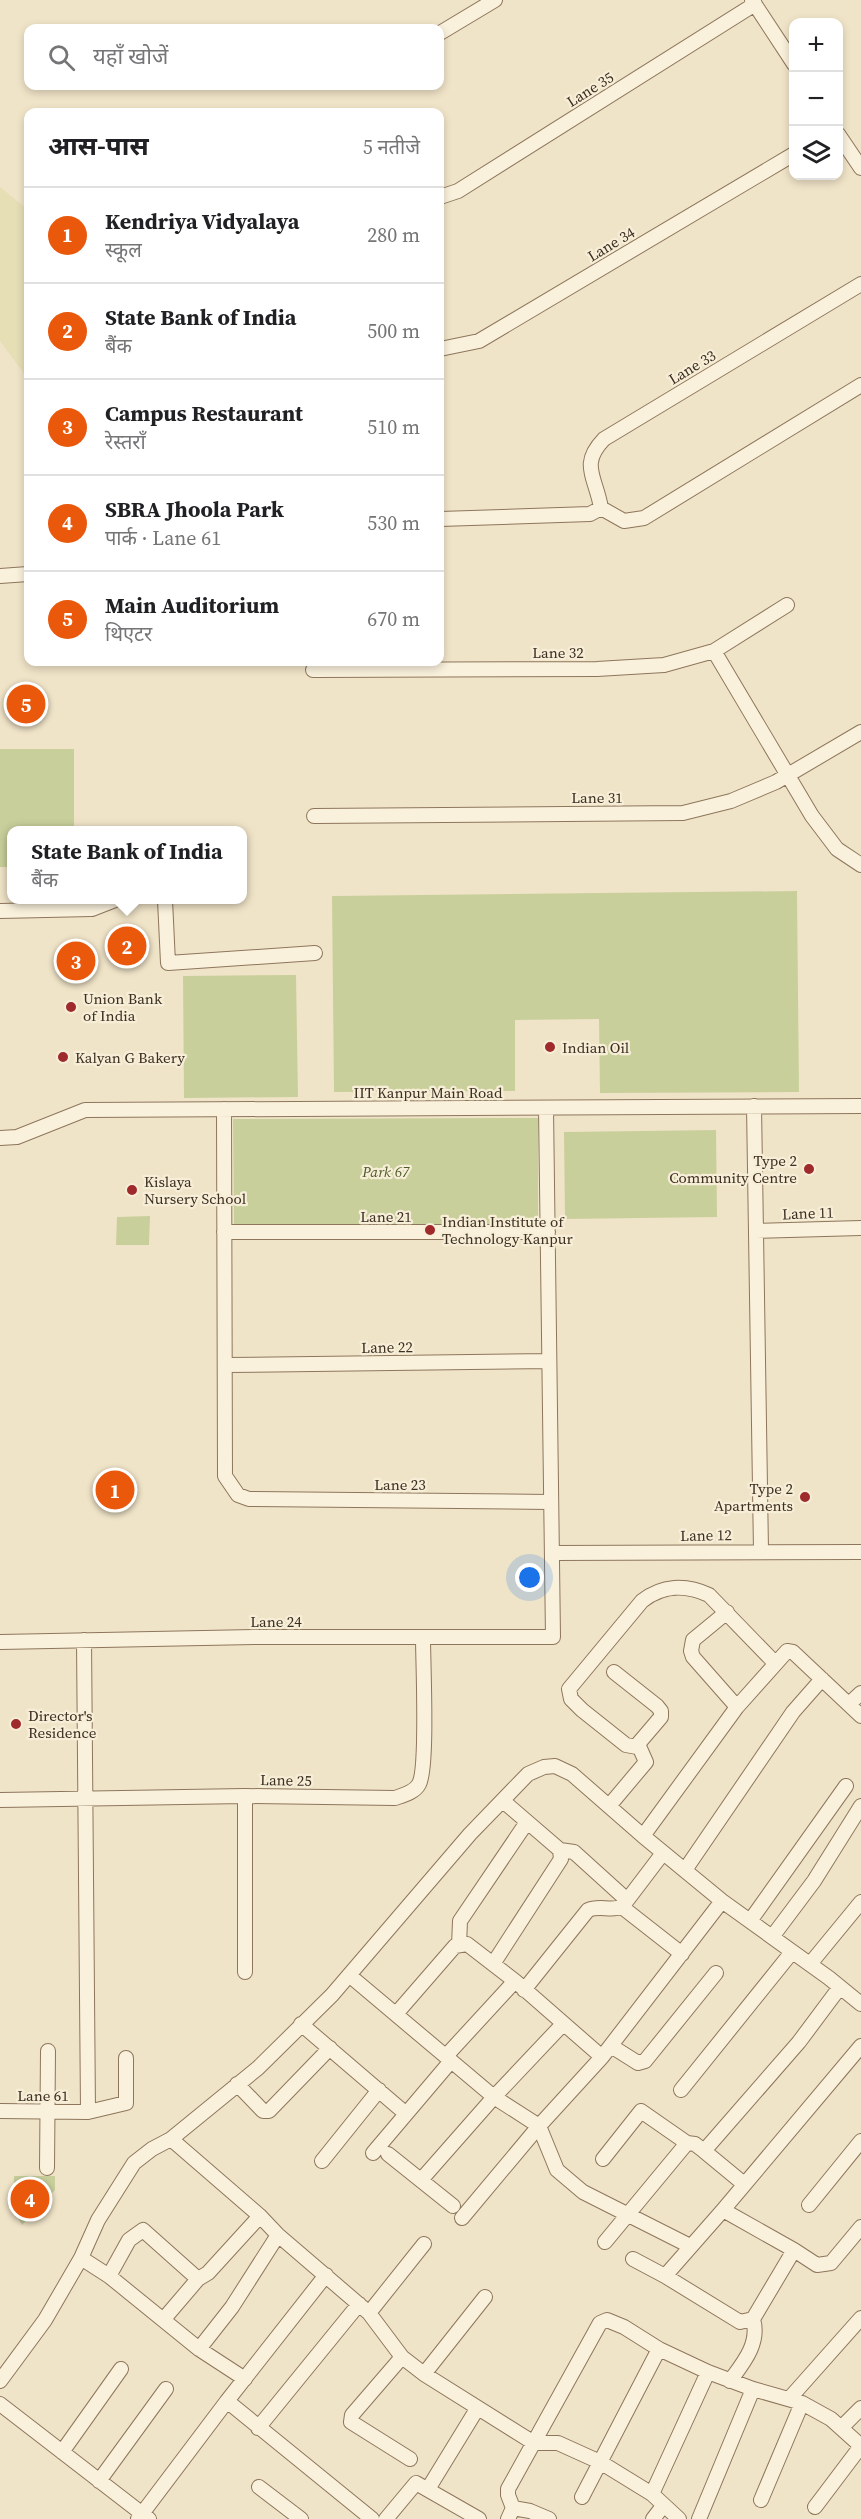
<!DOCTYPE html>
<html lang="hi">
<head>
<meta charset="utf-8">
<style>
  :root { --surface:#fff; --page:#f2f2f2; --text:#202124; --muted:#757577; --line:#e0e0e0; --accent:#ea580c }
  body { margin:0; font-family:"Source Serif 4","Noto Sans Devanagari",serif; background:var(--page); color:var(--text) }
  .controls { position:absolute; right:18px; top:18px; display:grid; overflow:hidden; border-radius:12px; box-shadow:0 3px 9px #0003 }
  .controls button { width:54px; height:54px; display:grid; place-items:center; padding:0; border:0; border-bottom:2px solid var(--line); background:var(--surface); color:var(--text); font:30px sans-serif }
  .you { position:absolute; left:530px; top:1578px; width:21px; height:21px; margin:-15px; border:4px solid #fff; border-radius:50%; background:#1a73e8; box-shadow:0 0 0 9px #1a73e833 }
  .badge { display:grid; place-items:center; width:39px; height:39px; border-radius:50%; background:var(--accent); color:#fff; font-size:20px; font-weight:700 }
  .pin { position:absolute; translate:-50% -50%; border:3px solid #fff; box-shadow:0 2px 6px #0006 }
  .popup { position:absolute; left:7px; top:826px; width:240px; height:78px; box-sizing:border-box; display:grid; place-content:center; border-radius:12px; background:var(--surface); filter:drop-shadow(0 2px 4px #0005); font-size:20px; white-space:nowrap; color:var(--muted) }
  .popup b { font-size:22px; color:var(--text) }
  .popup::after { content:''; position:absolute; left:50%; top:100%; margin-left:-12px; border:12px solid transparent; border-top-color:var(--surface) }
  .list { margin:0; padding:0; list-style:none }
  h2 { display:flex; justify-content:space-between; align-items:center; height:78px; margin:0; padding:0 24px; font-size:26px }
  h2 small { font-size:20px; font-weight:400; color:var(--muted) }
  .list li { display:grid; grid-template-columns:39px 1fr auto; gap:18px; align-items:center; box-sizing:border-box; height:96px; padding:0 24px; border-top:2px solid var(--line) }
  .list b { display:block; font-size:22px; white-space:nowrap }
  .list p { margin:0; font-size:20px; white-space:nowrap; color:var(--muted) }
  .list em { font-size:20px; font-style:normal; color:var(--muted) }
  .icon { flex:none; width:33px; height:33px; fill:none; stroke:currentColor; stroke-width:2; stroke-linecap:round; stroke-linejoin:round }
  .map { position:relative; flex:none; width:861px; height:2519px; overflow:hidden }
  .search { position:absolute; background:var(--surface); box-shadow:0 3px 9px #0003; left:24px; top:24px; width:420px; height:66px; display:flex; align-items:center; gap:15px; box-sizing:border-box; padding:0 21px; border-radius:12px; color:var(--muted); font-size:22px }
  .panel { position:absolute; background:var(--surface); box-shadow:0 3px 9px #0003; left:24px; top:108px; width:420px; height:558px; border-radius:12px }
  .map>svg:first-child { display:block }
  .farmland { fill:#e6deb5 }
  .green { fill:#c9cf9b }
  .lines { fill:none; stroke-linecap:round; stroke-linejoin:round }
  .minor-casing { stroke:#8d765c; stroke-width:16 }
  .minor { stroke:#faf1dc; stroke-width:14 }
  .poi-dot { fill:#9e2a2b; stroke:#f7eed8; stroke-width:2 }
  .labels { text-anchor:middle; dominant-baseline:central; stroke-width:4.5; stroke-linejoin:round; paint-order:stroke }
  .street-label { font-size:15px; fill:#3d2e20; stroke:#f7eed8 }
  .poi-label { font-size:15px; fill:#3d2e20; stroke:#f7eed8; text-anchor:start }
  .park-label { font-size:15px; font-style:italic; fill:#4d5a26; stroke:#f7eed8 }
</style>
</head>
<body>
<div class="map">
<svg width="861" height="2519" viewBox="0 0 861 2519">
  <rect width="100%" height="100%" fill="#f0e4c8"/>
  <path class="farmland" d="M0 187 28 210V374L26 376 0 341Z"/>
  <path class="green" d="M0 749H74V830H12L11 867H0Z
    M797 891 799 1092 600 1093 599 1019 515 1020V1091L334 1092 332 896Z
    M296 975 298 1097 184 1098 183 976Z
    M538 1118V1224H234L233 1119Z
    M716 1130 717 1217 565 1219 564 1132Z
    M150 1216 149 1245H116L117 1217Z
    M14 2176H55V2190L22 2225 13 2209Z"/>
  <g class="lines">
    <g class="minor-casing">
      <path id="minor" d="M752 0 794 64
        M440 33 495 0
        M838 134 861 168
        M440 197 458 191 755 4
        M440 349 479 341 794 154
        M601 508C596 477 579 465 604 439L861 284
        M440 519 590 514 601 508 624 521 644 518 861 385
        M0 576 28 574
        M714 651 812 816 837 849 861 865
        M313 670 597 669 664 665 714 651 787 605
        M314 816 683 813 731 801 776 782 861 732
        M165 900 168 963 315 953
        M0 911 92 909 115 900
        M754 1106 761 1551
        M224 1109 225 1476 238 1495 249 1499 550 1502
        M0 1138 17 1137 85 1110 861 1106
        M756 1231 861 1228
        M224 1232H548
        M226 1365 549 1361
        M552 1553 861 1552
        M727 1612 693 1640 691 1651 693 1657 737 1707
        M0 1642 254 1637H553L546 1108
        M849 1704 861 1693
        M637 1747 626 1745 582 1710 571 1699 569 1689 642 1601C662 1585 686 1584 709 1595L775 1663
        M0 1800 245 1796 395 1798C404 1795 415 1792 419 1784 428 1768 423 1663 423 1638
        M609 1806 646 1762 638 1744 661 1717V1711L657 1706 614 1672
        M643 1836 737 1707 787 1651 793 1652 861 1716
        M560 1850 574 1852 627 1900
        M685 1870 793 1712 822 1679
        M622 1907 682 1954
        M750 1921 846 1786
        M772 1937 814 1881 861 1806
        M459 1945 460 1921 527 1822
        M493 1964 561 1859 560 1850 503 1801
        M810 1964 861 1902
        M245 1972V1796
        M349 1975 494 2097 539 2126 557 2170 583 2192 690 2246
        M524 1990 588 1910C599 1905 610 1911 622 1907L663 1853
        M396 2014 455 1946 467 1944 515 1981 602 2057 539 2126 462 2218
        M301 2024 405 2113
        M611 2046 638 2063 645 2061 716 1973
        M446 2056 515 1981
        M602 2057 722 1901
        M237 2084 263 2111H269L330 2048
        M681 2090 792 1952
        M0 2111 88 2112 84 1640
        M88 2112 126 2103V2058
        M171 2139 260 2216 278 2235 369 2313 402 2357 424 2374 534 2443H558L600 2462 652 2494 708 2372
        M704 2151 744 2184
        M373 2153 451 2061
        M388 2154 453 2206
        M603 2159 641 2111 687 2143
        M322 2161 379 2090
        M47 2168 48 2051
        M421 2180 494 2097 563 2024
        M809 2205 861 2141
        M605 2242 687 2143 695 2144 704 2151 799 2042 840 1987
        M794 2250 817 2265 831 2263 861 2227
        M81 2258 109 2276 199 2349 245 2379
        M633 2259 665 2276 740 2322 753 2319 794 2250 723 2210
        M326 2275 227 2401 372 2519
        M109 2276 129 2240 143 2230 198 2279 208 2273 260 2216
        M665 2276 723 2210 861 2046
        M369 2313 424 2244
        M163 2320 198 2279
        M199 2349 232 2307 278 2235
        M402 2357 352 2415 351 2422 410 2459
        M424 2374 485 2297
        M0 2381 45 2320 81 2258 98 2220 134 2163 152 2149 171 2139 258 2068 332 1995 470 1834 528 1774 544 1767 555 1766 572 1774 643 1836 722 1901 829 1978 861 2004
        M730 2381C744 2362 760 2343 753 2319
        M789 2399 861 2318
        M0 2404 149 2519
        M258 2428 359 2304
        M841 2428 861 2408
        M62 2452 121 2369
        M99 2481 166 2389
        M259 2487 301 2519
        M428 2489 477 2409
        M652 2494 679 2519
        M582 2497 659 2349 708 2372 753 2389 802 2403 831 2419 861 2446
        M761 2500 802 2403
        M815 2507 861 2446
        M513 2508 530 2511 549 2519
        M138 2519 227 2401
        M386 2519 416 2483 479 2519
        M508 2519 513 2508 508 2495V2489L600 2323 607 2320 624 2327 659 2349
        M653 2519 663 2506
        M699 2519 753 2389"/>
    </g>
    <use href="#minor" class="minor"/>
  </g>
  <g class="poi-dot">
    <circle cx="71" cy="1007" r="6"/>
    <circle cx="550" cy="1047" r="6"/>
    <circle cx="63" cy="1057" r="6"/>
    <circle cx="809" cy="1169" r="6"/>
    <circle cx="132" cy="1190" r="6"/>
    <circle cx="430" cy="1230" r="6"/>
    <circle cx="805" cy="1497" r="6"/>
    <circle cx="16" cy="1724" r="6"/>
  </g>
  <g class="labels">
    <g class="street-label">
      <text transform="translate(590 89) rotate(-32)">Lane 35</text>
      <text transform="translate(611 244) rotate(-31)">Lane 34</text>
      <text transform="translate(692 367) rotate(-31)">Lane 33</text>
      <text x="558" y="652">Lane 32</text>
      <text x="597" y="797">Lane 31</text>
      <text x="428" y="1092">IIT Kanpur Main Road</text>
      <text transform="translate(808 1213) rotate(-2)">Lane 11</text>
      <text x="386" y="1216">Lane 21</text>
      <text transform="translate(387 1347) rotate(-1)">Lane 22</text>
      <text x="400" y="1484">Lane 23</text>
      <text transform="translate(706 1535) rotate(-1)">Lane 12</text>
      <text x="276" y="1621">Lane 24</text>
      <text transform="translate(286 1780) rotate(1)">Lane 25</text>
      <text x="43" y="2095">Lane 61</text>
    </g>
    <g class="poi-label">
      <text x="83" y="998">Union Bank<tspan x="83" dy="17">of India</tspan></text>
      <text x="562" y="1047">Indian Oil</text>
      <text x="75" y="1057">Kalyan G Bakery</text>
      <text x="797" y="1160" text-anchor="end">Type 2<tspan x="797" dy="17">Community Centre</tspan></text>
      <text x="144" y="1181">Kislaya<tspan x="144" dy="17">Nursery School</tspan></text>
      <text x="442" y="1221">Indian Institute of<tspan x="442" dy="17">Technology Kanpur</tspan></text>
      <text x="793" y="1488" text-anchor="end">Type 2<tspan x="793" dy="17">Apartments</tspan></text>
      <text x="28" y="1715">Director's<tspan x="28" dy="17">Residence</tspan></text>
    </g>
    <g class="park-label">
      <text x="386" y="1171">Park 67</text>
    </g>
  </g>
</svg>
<div class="controls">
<button>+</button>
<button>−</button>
<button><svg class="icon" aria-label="layers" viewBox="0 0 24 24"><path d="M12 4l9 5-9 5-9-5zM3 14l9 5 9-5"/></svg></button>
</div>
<div class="you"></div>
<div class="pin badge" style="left:115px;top:1490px">1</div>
<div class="pin badge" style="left:127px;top:946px">2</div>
<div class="popup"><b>State Bank of India</b>बैंक</div>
<div class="pin badge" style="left:76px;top:961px">3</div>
<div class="pin badge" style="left:30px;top:2199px">4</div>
<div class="pin badge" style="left:26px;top:704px">5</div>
<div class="search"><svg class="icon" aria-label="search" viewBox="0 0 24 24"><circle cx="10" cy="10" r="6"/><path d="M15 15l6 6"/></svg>यहाँ खोजें</div>
<section class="panel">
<h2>आस-पास<small>5 नतीजे</small></h2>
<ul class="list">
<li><span class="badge">1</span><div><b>Kendriya Vidyalaya</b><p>स्कूल</p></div><em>280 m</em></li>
<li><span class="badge">2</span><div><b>State Bank of India</b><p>बैंक</p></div><em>500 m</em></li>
<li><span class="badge">3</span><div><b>Campus Restaurant</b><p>रेस्तराँ</p></div><em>510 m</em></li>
<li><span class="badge">4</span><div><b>SBRA Jhoola Park</b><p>पार्क · Lane 61</p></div><em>530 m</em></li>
<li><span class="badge">5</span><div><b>Main Auditorium</b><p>थिएटर</p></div><em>670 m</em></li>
</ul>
</section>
</div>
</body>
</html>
